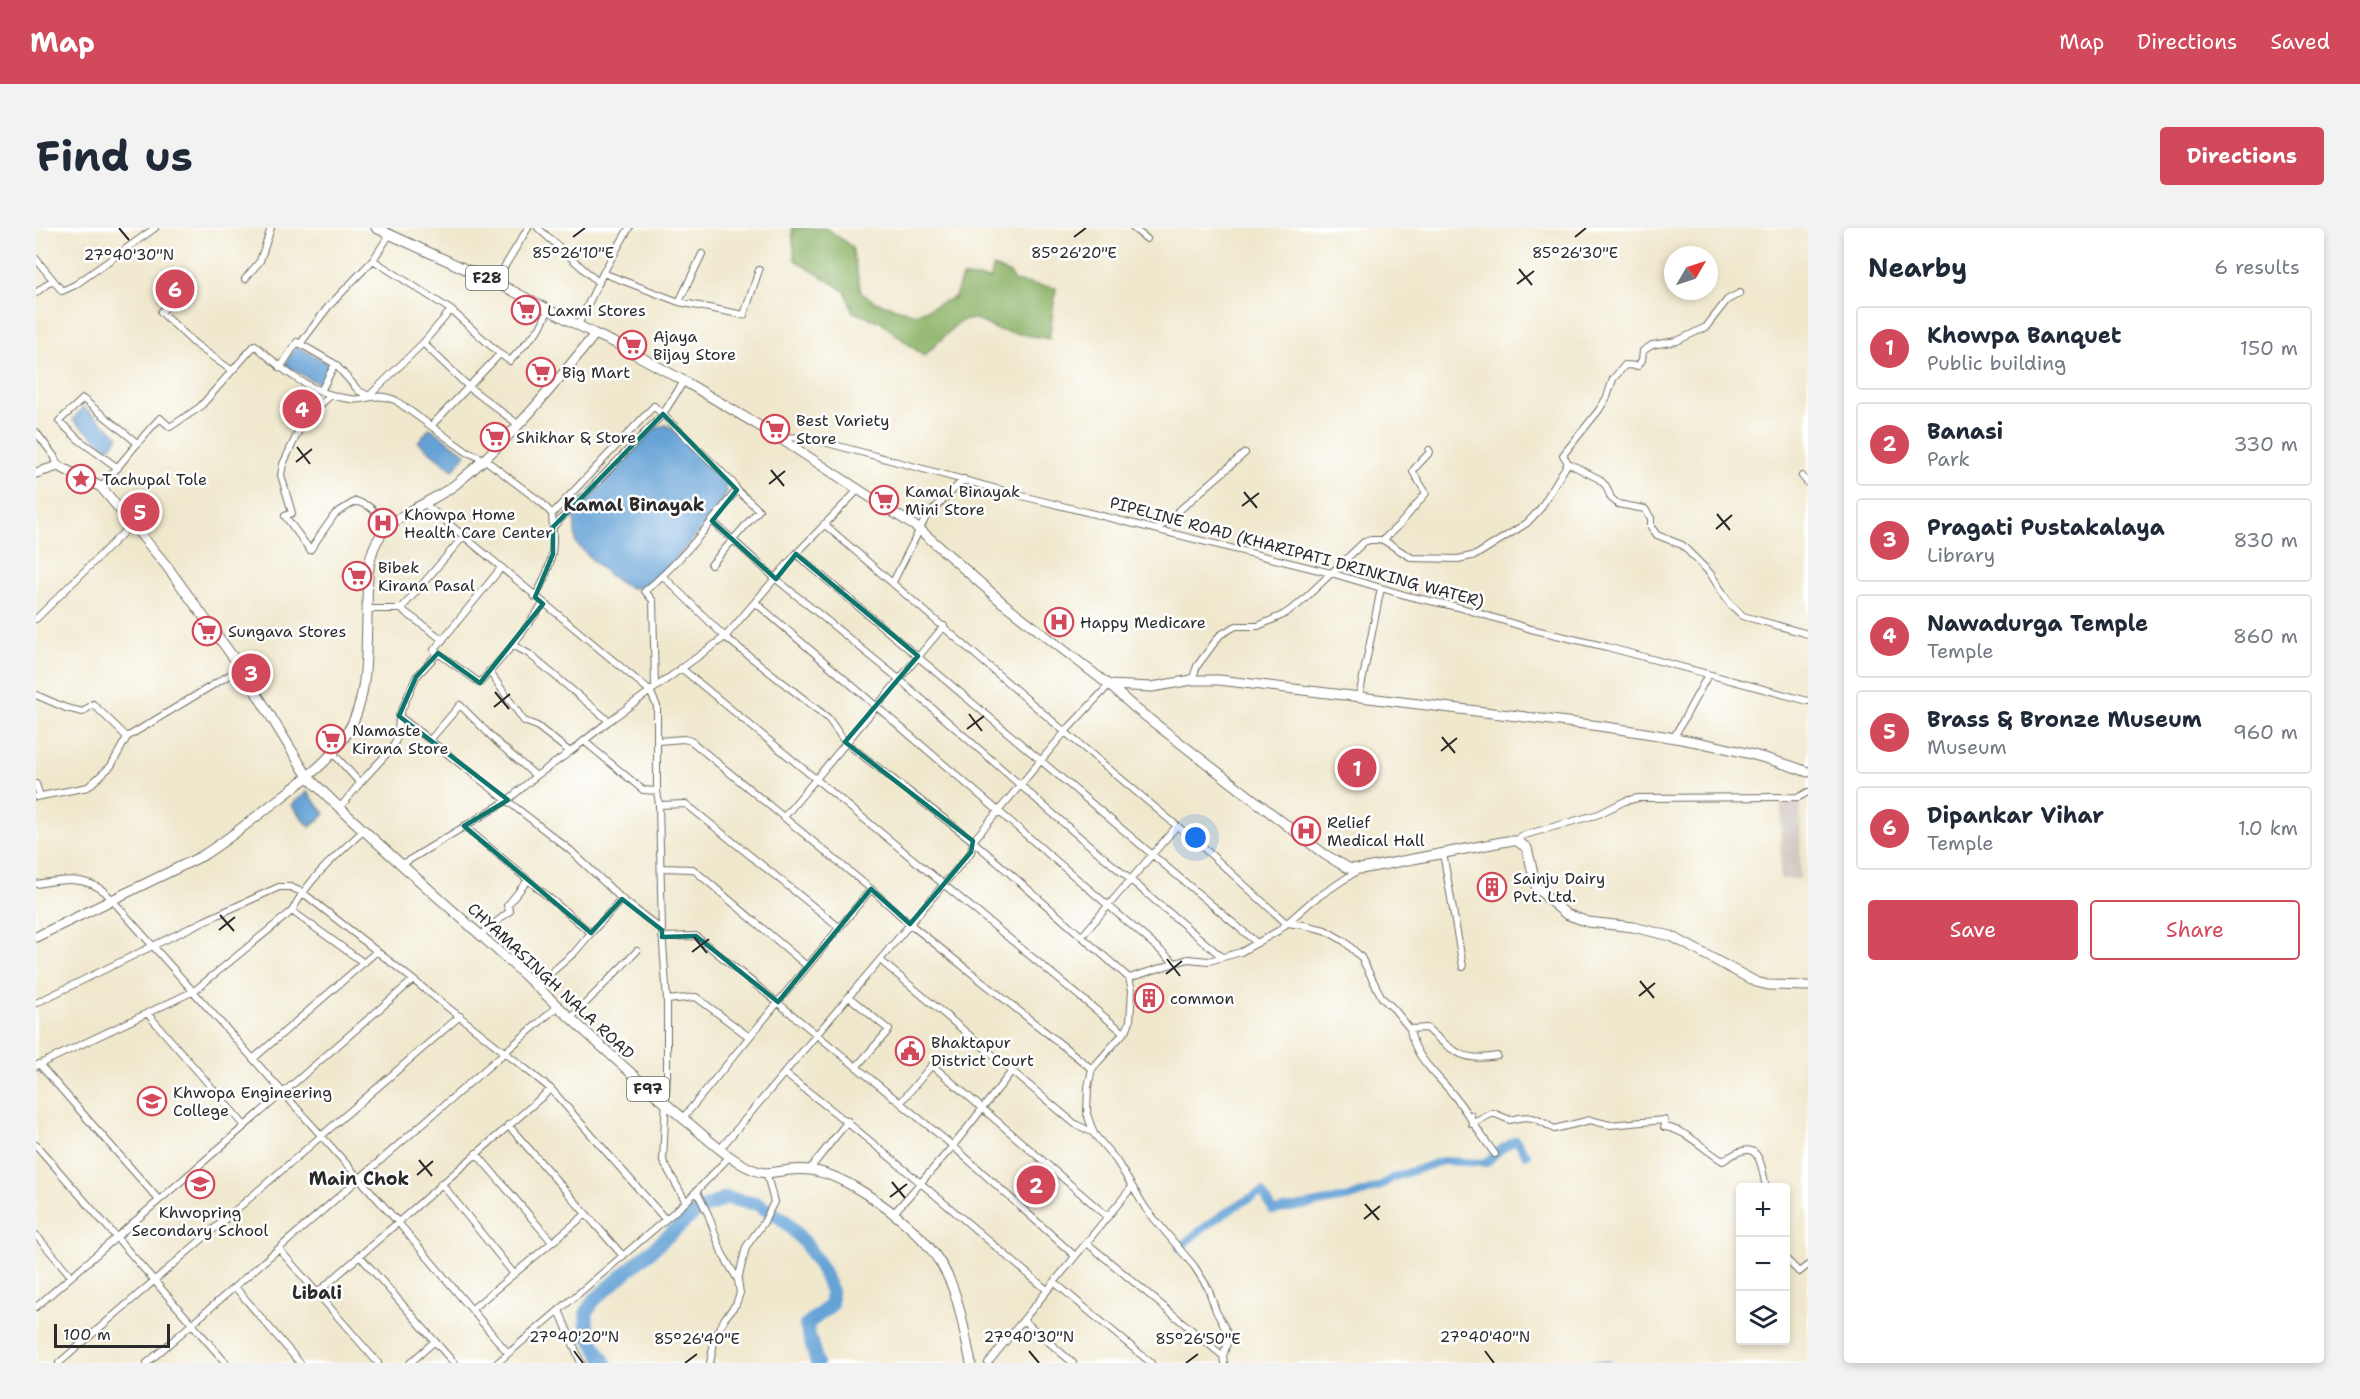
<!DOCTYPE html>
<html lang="en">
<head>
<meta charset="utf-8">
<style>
  :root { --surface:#fff; --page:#f2f2f3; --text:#1f2937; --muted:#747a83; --line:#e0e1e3; --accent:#d1495b }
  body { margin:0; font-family:"Shantell Sans",sans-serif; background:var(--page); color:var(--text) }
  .controls { position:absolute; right:18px; bottom:18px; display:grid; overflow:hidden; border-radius:6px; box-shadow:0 3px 9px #0003 }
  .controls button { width:54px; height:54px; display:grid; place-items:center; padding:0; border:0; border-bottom:2px solid var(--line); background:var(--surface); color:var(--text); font:30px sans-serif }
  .compass { position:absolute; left:1628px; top:18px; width:54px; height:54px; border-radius:50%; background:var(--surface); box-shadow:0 3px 9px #0003; rotate:51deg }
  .scale { position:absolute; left:18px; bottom:15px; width:116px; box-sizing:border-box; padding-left:6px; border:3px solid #2b2b2b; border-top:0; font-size:16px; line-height:21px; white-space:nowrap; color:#2b2b2b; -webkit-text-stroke:4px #fff; paint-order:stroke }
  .you { position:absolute; left:1160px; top:610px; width:21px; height:21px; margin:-15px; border:4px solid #fff; border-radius:50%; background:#1a73e8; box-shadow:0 0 0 9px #1a73e833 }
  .badge { display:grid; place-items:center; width:39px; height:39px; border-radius:50%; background:var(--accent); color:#fff; font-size:20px; font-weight:700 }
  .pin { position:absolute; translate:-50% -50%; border:3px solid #fff; box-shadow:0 2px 6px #0006 }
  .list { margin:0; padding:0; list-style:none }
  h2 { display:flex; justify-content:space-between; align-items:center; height:78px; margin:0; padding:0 24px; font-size:26px }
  h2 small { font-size:20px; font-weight:400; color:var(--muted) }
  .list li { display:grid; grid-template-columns:39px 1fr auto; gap:18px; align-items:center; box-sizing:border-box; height:84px; margin:0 12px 12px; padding:0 12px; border:2px solid var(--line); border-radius:6px }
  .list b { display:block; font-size:22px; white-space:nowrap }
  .list p { margin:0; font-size:20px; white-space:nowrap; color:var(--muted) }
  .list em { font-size:20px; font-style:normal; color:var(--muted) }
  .actions { display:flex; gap:12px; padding:18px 24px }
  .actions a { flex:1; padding:14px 0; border:2px solid var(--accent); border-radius:6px; text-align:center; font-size:21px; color:var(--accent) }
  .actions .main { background:var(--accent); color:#fff }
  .icon { flex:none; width:33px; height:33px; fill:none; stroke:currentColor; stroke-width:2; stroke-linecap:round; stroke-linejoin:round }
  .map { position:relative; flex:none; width:1772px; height:1135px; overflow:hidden; border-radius:6px }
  header { display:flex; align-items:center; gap:36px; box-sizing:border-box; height:84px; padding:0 30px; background:var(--accent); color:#fff }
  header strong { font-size:28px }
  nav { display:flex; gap:33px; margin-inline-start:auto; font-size:21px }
  .intro { display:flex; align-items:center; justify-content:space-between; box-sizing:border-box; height:144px; padding:0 36px }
  h1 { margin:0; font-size:42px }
  .button { padding:15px 27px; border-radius:6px; background:var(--accent); color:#fff; font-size:21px; font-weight:700 }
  main { display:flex; gap:36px; padding:0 36px }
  aside { flex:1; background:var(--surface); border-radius:6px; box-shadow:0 3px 9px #0003 }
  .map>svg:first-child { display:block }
  .industrial { fill:#ccc2b9 }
  .forest { fill:#8db368; stroke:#5c6f4a; stroke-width:1.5 }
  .water { fill:#65a2d6; stroke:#486680; stroke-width:1.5 }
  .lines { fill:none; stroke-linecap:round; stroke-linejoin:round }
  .stream { stroke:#65a2d6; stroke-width:2 }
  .canal { stroke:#65a2d6; stroke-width:8 }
  .river { stroke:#65a2d6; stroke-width:14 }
  .minor-casing { stroke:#706d64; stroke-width:8 }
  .secondary-casing { stroke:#706d64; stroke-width:11 }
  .primary-casing { stroke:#706d64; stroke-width:11 }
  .minor { stroke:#fff; stroke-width:6 }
  .secondary { stroke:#fff; stroke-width:9 }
  .primary { stroke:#fff; stroke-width:9 }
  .marked { fill:none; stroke:#0f766e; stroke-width:4.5; stroke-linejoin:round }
  .ticks { fill:none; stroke:#2b2b2b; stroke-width:2 }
  .labels { text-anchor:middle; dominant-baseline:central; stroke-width:5; stroke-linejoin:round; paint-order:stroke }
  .shield { fill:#fff; stroke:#6b6b6b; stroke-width:1.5 }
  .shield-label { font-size:15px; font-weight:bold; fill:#2b2b2b }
  .poi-label { font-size:16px; fill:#2b2b2b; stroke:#fff; text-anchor:start }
  .street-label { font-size:16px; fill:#2b2b2b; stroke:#fff }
  .neighbourhood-label { font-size:18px; font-weight:bold; fill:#2b2b2b; stroke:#fff }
  .ticks-label { font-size:15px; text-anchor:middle; fill:#2b2b2b; stroke:#fff; stroke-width:5; stroke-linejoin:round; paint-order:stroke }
</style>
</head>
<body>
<header>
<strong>Map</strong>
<nav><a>Map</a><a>Directions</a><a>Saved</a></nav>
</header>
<div class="intro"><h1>Find us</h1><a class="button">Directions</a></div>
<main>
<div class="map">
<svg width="1772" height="1135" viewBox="0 0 1772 1135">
  <rect width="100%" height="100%" fill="#fff"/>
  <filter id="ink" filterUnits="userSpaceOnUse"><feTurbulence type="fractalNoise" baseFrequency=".0167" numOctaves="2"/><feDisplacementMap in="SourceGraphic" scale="12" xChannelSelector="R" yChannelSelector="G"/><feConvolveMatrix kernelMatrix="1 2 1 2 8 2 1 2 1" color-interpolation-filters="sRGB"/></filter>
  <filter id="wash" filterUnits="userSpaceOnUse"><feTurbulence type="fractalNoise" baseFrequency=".008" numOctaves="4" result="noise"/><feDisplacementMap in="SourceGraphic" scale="24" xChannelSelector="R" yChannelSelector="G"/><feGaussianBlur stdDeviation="1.35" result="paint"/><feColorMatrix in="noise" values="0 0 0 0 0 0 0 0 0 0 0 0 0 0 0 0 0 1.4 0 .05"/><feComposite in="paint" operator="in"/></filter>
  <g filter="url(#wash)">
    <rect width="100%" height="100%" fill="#f0e8cd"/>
    <path class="industrial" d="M1745 574 1765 575 1764 651H1744Z"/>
    <path class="forest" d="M756 0H790L816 19 825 65 839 74 880 86 919 69 926 49 955 51 957 39 975 46 977 53 1020 60 1013 111 962 102 939 91 924 93 888 128 843 93 817 84 809 63 759 32Z"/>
    <path class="water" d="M260 118 297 138 286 158 249 137Z
      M47 179 83 208 73 221 37 192Z
      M630 197 637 201 689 254 691 264 686 275C670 294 623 360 598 360 583 360 550 326 540 315L538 286 619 200Z
      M394 200 430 226 417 242 382 214Z
      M271 564 289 586 274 599 255 577Z"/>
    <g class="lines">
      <path class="stream" d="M1538 1135 1572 1133 1575 1135"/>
      <path class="canal" d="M1143 1020C1169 997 1195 979 1226 964L1237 983 1315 969 1343 959 1356 950 1406 933 1450 935 1464 922 1480 912 1490 927 1491 926"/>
      <path class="river" d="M569 1135 552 1106 550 1086 557 1073 661 983 690 970 721 976 748 992 769 1015 786 1041 795 1063V1077L770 1097 781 1135"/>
    </g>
  </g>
  <g filter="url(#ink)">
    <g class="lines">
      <g class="minor-casing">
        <path id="minor" d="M502 0 563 55
          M1097 0 1111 11
          M0 31 26 63 39 57 119 0
          M337 32 415 82 464 126 474 133 504 100 513 81
          M567 45 643 74 708 87 723 42
          M209 51 224 33 235 0
          M459 54 492 0
          M132 61 140 70 125 84 159 116 195 142
          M0 65 16 52
          M643 74 666 26
          M542 97 567 45 593 0
          M387 115 434 160 483 197
          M264 116 292 79 337 32 354 6
          M244 140 261 114 299 136 323 163 333 168 387 115 415 82
          M285 163 299 136
          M294 168 272 188 266 196 247 236 245 247 256 285 249 288 274 322 299 286 320 273 332 278 355 296
          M395 198 464 126
          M0 204 18 228 22 238
          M742 209 773 210 990 269 1295 345 1372 368 1422 379 1495 401 1571 419 1772 473
          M1532 235 1563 251 1570 258 1575 270 1582 276 1609 281 1615 290V299L1621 307 1646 317 1674 345 1694 376 1707 388 1772 406
          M82 240 43 212 23 193 47 171 100 214
          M1766 248 1772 255
          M65 259C85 236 103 212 124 190L134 199 164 179 219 117C246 142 277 167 314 171 332 174 336 163 359 172L431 224 448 231 506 275 516 286C519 322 517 337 499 369
          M389 276 614 463 621 478V563L623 577 626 702 631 772V847L627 933 650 974 461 1135
          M516 286 618 178 697 255 701 262C672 298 644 334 609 363L617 373 619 459
          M676 293 740 351 863 451 1039 605 1186 729
          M788 296 1029 504 1171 623 1250 695 1268 697 1289 702 1308 713 1325 729 1346 770 1358 781 1374 801 1391 800C1414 821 1426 835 1461 828
          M517 299 627 186 648 153
          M1122 301 1209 225
          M1347 312 1376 330 1422 331 1440 327 1491 295 1504 281 1532 235 1527 227 1563 182 1571 169 1577 151 1589 137 1602 138 1606 132 1607 123 1616 117 1641 113 1670 99 1691 72 1704 65
          M760 326 1221 715
          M675 337 723 282 701 262
          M627 348 689 409 792 490 809 514 937 613 1093 750 1096 762 1094 793 1091 801 1056 841 1052 859 1051 886 1058 906 1080 932 1110 981 1158 1038 1172 1060 1180 1083 1190 1102 1192 1112 1187 1128 1188 1135
          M857 354 890 289 928 251
          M720 375 1138 734
          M332 381H365L407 412
          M365 381 427 309
          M0 391 96 296
          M477 417 493 426 573 493
          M402 425 444 455 477 417 507 376
          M645 440 1088 805
          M453 443 488 493 501 498 534 524
          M1156 452 1161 438 1184 407 1200 398H1222L1247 387 1263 376 1328 314 1334 312H1347L1366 294 1390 265 1377 244 1378 241 1394 224 1393 222
          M0 467 30 480 47 484 57 476 91 509
          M1323 469 1345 360
          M363 488 534 622 586 671 626 702
          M1637 511 1672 447
          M394 512 424 477 462 515 500 548
          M548 513 607 562 621 563
          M622 513 648 511 655 513 835 661 874 696 1056 841
          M297 525 324 555 303 581
          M324 555 357 519 362 507 363 488 380 449 402 425 398 422 465 340
          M0 556 4 568
          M0 569 52 559 75 538 91 509 205 440
          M623 577 650 576 803 699
          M748 589 908 398
          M428 598 555 705 586 671
          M1481 613 1485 608 1563 586 1589 573 1602 570 1763 569 1772 564
          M1407 625 1427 739
          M365 637 472 572 500 548 534 524 573 493 689 409 760 326 823 261
          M625 640 657 641 771 738
          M0 656C25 652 47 647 69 664L361 993 472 1125
          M256 683C272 651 301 627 327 603
          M444 707 474 683 471 678 492 652
          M1046 708 1140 599
          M626 709 660 708 917 918 1039 1028
          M844 732 1039 896 1058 905
          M1093 750 1152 731 1173 733 1205 724 1242 703 1276 673 1324 641
          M500 758 539 724 555 705
          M813 769 853 802 821 838
          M631 772 660 769 712 808
          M0 775 168 693 243 659H254L266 664 515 861 629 991
          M111 785 209 898
          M534 791 601 723
          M1374 801C1378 830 1402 847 1419 869 1433 887 1445 908 1459 926
          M217 831 340 724
          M3 836 123 972
          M0 838 158 763 256 683 328 735
          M748 845C839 914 924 989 1011 1062
          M865 874 896 837 1072 989
          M1435 887 1436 896 1457 885 1474 892C1493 886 1501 890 1518 901L1554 892 1574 897 1628 892V899C1650 901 1669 923 1687 933 1722 908 1724 929 1730 960
          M647 890 835 661
          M472 897 587 1028
          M0 917 190 1135
          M684 921 935 624 937 613 1029 504 1073 457
          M440 925 516 1014
          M773 942 812 893
          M405 955 478 1046 550 986
          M661 964 672 986 686 1025 702 1052
          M650 974 693 929
          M857 986 917 918 976 843
          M0 1007 35 1048
          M1051 1015 1187 1128
          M243 1021 342 1135
          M323 1027 418 1135
          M1750 1031 1763 1044 1772 1037
          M1018 1054 1115 1135
          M199 1059 264 1135
          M281 1065 515 861
          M0 1079 377 752
          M436 1081 478 1046
          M523 1082 545 1135
          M987 1092 1037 1135
          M23 1135 424 788
          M111 1135 521 779
          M374 1135 399 1113
          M674 1135 679 1109 689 1090 700 1076 704 1065 702 1052 710 1019 728 994 738 974 731 947
          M952 1135 1096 959"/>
      </g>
      <g class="secondary-casing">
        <path id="secondary" d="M559 106 579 115 648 153 742 209 883 301 967 375 1073 457 1116 459 1156 452H1183L1556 497C1626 507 1705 519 1772 544
          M0 245 22 238 65 259 130 337 205 440 272 549
          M1073 457 1099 480 1288 626 1312 640 1325 641 1471 613H1481L1491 620 1500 658 1513 672 1530 686 1552 694 1597 699 1635 708 1720 754 1732 757 1772 758"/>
      </g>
      <g class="primary-casing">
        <path id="primary" d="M272 549C344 621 423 686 497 755 547 802 597 848 649 892 664 904 679 919 696 930 736 957 735 938 774 942 807 946 853 980 877 1002 921 1043 923 1080 935 1135
          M0 709 166 628C191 612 215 593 239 574 272 549 309 523 322 481 331 453 330 420 331 391 332 364 328 329 345 307 364 283 397 274 420 256 474 212 516 160 559 106L475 62 340 0"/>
      </g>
      <use href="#minor" class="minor"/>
      <use href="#secondary" class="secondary"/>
      <use href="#primary" class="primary"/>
    </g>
  </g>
  <path class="marked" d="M627 186 701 262 676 293 740 351 760 326 882 428 809 514 937 613 935 624 874 696 835 661 742 774 660 708 626 709V702L586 671 555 705 428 598 472 572 363 488 380 449 402 425 444 455 507 376 499 369 517 326V299Z"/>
  <path class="ticks" d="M83 0 93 12M537 9 549 0M1038 9 1050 0M1539 9 1550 0M1483 41 1496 57M1481 56 1498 43M261 219 274 236M260 234 276 221M735 242 748 258M733 256 749 243M1208 264 1221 280M1206 278 1223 265M1681 286 1694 302M1680 301 1696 287M459 464 473 481M458 479 474 466M933 486 946 503M931 501 948 488M1406 509 1419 525M1405 523 1421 510M184 687 198 703M183 702 199 689M658 709 671 725M656 724 673 711M1131 731 1144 748M1130 746 1146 733M1604 753 1618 770M1603 768 1619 755M383 932 396 948M381 947 397 933M856 954 869 970M854 969 871 956M1329 976 1343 992M1328 991 1344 978M538 1123 547 1135M993 1123 1003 1135M1449 1123 1458 1135M649 1135 661 1126M1150 1135 1162 1126"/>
  <defs>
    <g id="supermarket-ring" transform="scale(1.5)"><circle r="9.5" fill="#fff" stroke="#d1495b" stroke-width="1.5"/><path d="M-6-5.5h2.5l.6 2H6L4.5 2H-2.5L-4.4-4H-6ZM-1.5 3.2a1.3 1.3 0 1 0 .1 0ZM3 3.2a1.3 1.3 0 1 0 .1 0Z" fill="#d1495b"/></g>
    <g id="sight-ring" transform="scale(1.5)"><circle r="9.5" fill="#fff" stroke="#d1495b" stroke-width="1.5"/><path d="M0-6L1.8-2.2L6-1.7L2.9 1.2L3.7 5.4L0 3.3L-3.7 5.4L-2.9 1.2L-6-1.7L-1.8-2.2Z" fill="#d1495b"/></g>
    <g id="hospital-ring" transform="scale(1.5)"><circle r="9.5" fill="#fff" stroke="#d1495b" stroke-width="1.5"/><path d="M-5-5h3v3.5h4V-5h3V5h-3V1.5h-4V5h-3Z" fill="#d1495b"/></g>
    <g id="building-ring" transform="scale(1.5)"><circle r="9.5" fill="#fff" stroke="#d1495b" stroke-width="1.5"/><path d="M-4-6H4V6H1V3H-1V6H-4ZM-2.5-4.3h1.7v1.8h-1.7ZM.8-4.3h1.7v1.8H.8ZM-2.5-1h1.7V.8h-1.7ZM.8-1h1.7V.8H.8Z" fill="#d1495b"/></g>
    <g id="civic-ring" transform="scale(1.5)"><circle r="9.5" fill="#fff" stroke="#d1495b" stroke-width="1.5"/><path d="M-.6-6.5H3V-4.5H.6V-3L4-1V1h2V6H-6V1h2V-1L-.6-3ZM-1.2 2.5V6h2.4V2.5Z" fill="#d1495b"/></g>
    <g id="university-ring" transform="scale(1.5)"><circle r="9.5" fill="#fff" stroke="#d1495b" stroke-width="1.5"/><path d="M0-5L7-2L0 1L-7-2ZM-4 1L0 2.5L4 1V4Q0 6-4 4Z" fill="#d1495b"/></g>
    <g id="school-ring" transform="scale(1.5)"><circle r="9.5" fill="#fff" stroke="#d1495b" stroke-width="1.5"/><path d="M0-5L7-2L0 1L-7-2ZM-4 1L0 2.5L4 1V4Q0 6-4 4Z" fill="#d1495b"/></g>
  </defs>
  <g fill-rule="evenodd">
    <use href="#supermarket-ring" x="490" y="82"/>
    <use href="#supermarket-ring" x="596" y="117"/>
    <use href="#supermarket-ring" x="505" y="144"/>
    <use href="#supermarket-ring" x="739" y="201"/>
    <use href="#supermarket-ring" x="459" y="209"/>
    <use href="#sight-ring" x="45" y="251"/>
    <use href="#supermarket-ring" x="848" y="272"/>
    <use href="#hospital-ring" x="347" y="295"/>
    <use href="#supermarket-ring" x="321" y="348"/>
    <use href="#hospital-ring" x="1023" y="394"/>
    <use href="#supermarket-ring" x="171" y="403"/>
    <use href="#supermarket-ring" x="295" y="511"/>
    <use href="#hospital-ring" x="1270" y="603"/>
    <use href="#building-ring" x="1456" y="659"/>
    <use href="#building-ring" x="1113" y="770"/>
    <use href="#civic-ring" x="874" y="823"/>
    <use href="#university-ring" x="116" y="873"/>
    <use href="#school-ring" x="164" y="956"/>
  </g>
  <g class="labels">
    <g class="shield">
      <rect x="430" y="38" width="42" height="24" rx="4.5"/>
      <rect x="591" y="849" width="42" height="24" rx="4.5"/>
    </g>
    <g class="shield-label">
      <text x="451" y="50">F28</text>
      <text x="612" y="861">F97</text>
    </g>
    <g class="poi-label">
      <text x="511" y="82">Laxmi Stores</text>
      <text x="617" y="108">Ajaya<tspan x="617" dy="18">Bijay Store</tspan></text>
      <text x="526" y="144">Big Mart</text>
      <text x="760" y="192">Best Variety<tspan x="760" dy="18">Store</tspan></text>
      <text x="480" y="209">Shikhar &amp; Store</text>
      <text x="66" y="251">Tachupal Tole</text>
      <text x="869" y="263">Kamal Binayak<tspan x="869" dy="18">Mini Store</tspan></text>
      <text x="368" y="286">Khowpa Home<tspan x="368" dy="18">Health Care Center</tspan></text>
      <text x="342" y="339">Bibek<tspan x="342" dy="18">Kirana Pasal</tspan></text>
      <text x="1044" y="394">Happy Medicare</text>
      <text x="192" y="403">Sungava Stores</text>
      <text x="316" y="502">Namaste<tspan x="316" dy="18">Kirana Store</tspan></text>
      <text x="1291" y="594">Relief<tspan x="1291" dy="18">Medical Hall</tspan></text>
      <text x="1477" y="650">Sainju Dairy<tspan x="1477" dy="18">Pvt. Ltd.</tspan></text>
      <text x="1134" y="770">common</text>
      <text x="895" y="814">Bhaktapur<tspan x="895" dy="18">District Court</tspan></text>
      <text x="137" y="864">Khwopa Engineering<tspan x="137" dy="18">College</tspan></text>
      <text x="164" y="984" text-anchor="middle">Khwopring<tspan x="164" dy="18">Secondary School</tspan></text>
    </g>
    <g class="street-label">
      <text transform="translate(1261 324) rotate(15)">PIPELINE ROAD (KHARIPATI DRINKING WATER)</text>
      <text transform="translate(515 753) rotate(43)">CHYAMASINGH NALA ROAD</text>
    </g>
    <g class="neighbourhood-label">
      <text x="598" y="277">Kamal Binayak</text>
      <text x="323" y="951">Main Chok</text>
      <text x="281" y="1065">Libali</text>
    </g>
  </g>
  <g class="ticks-label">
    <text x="537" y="30">85°26'10"E</text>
    <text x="1038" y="30">85°26'20"E</text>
    <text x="1539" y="30">85°26'30"E</text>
    <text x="93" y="32">27°40'30"N</text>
    <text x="538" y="1114">27°40'20"N</text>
    <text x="993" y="1114">27°40'30"N</text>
    <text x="1449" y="1114">27°40'40"N</text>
    <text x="661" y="1116">85°26'40"E</text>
    <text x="1162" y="1116">85°26'50"E</text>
  </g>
</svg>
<div class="controls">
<button>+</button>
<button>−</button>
<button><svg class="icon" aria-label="layers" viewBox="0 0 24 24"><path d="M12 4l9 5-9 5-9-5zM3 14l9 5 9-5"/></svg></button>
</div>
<svg class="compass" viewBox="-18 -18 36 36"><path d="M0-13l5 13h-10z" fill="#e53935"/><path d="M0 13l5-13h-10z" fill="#747a83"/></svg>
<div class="scale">100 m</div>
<div class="you"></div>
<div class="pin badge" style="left:1321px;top:540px">1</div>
<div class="pin badge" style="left:1000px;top:957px">2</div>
<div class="pin badge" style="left:215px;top:445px">3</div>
<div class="pin badge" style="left:266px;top:181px">4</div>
<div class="pin badge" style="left:104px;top:284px">5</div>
<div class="pin badge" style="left:139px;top:61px">6</div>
</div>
<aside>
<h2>Nearby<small>6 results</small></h2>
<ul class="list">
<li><span class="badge">1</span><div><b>Khowpa Banquet</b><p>Public building</p></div><em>150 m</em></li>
<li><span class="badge">2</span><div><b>Banasi</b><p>Park</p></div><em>330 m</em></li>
<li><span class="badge">3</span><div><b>Pragati Pustakalaya</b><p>Library</p></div><em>830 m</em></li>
<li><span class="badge">4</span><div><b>Nawadurga Temple</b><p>Temple</p></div><em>860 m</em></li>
<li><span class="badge">5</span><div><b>Brass &amp; Bronze Museum</b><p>Museum</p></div><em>960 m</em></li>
<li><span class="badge">6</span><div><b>Dipankar Vihar</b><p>Temple</p></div><em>1.0 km</em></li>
</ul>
<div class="actions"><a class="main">Save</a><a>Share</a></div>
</aside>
</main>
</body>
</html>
